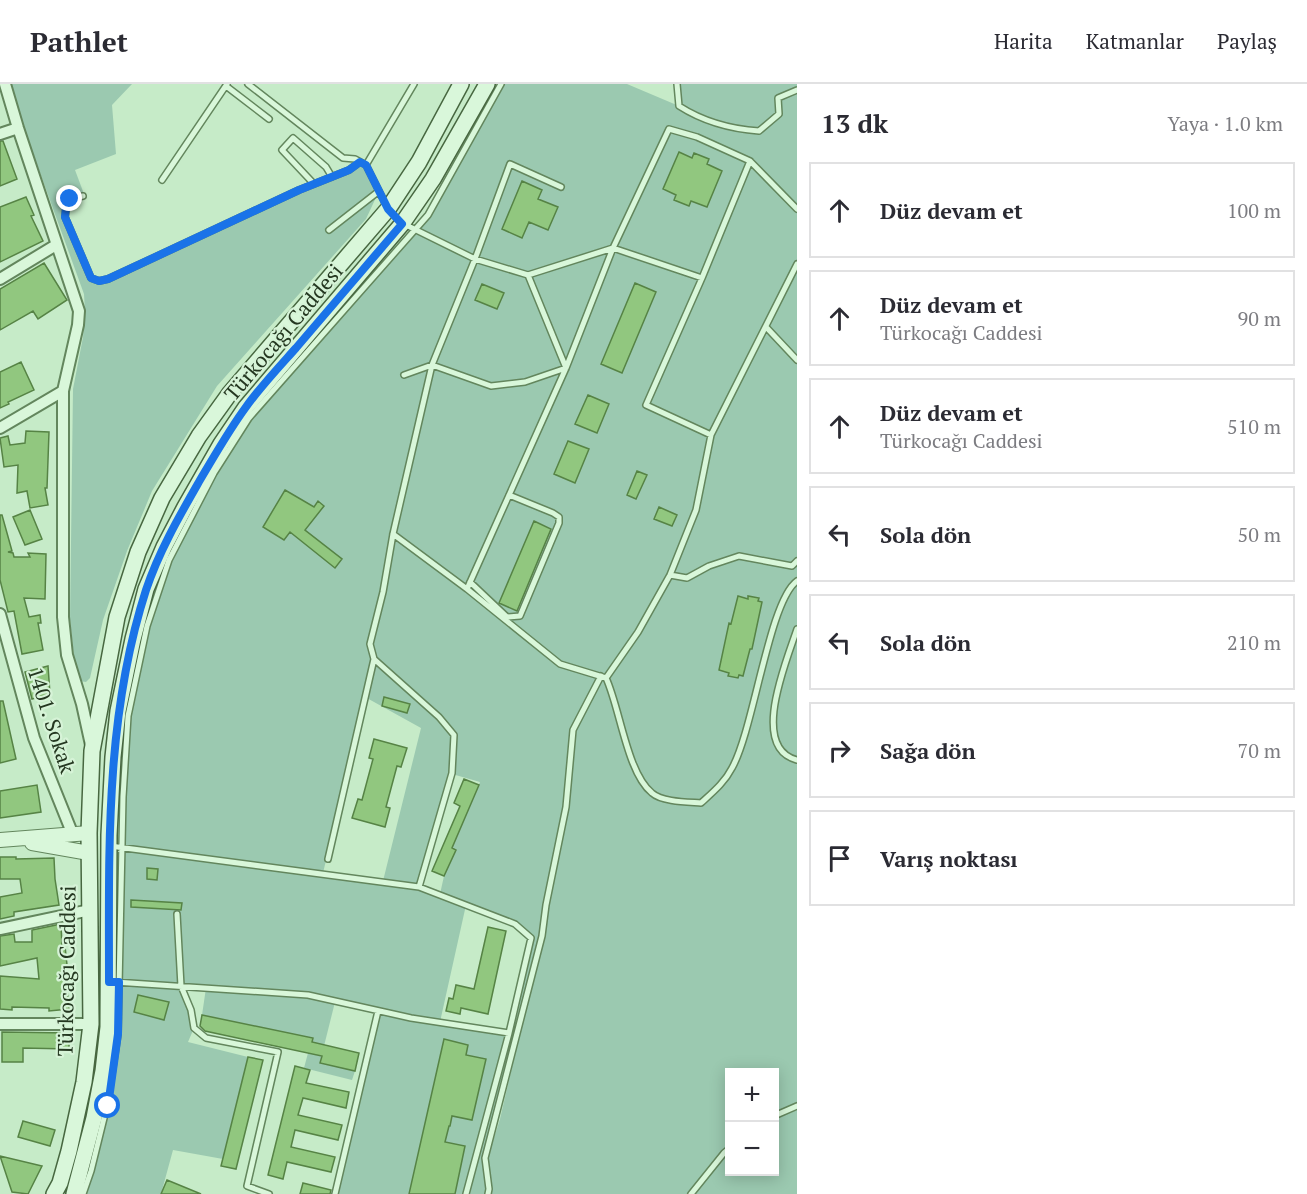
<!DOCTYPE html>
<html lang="tr">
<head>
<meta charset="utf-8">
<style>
  :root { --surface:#fff; --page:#f7f7f7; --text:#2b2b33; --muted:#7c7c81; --line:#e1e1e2 }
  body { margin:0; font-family:"PT Serif",serif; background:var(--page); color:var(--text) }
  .controls { position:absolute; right:18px; bottom:18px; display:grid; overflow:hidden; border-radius:0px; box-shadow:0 3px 15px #0003 }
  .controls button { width:54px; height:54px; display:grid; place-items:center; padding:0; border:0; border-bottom:2px solid var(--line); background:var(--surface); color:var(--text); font:30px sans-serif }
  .stop { position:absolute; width:18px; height:18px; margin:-14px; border:4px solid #1a73e8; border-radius:50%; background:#fff }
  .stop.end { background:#1a73e8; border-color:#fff; box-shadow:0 2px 6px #0008 }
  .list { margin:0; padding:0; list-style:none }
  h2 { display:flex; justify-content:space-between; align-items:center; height:78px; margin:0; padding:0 24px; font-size:26px }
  h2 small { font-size:20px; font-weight:400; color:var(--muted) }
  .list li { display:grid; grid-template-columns:39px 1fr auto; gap:18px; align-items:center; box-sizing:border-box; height:96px; margin:0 12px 12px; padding:0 12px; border:2px solid var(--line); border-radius:0px }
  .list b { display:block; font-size:22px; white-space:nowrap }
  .list p { margin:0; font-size:20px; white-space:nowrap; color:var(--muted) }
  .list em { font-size:20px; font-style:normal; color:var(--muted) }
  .icon { flex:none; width:33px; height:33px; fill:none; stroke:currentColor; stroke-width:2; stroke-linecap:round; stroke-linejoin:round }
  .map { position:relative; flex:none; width:797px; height:1110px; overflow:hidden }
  header { display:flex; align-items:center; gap:36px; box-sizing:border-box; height:84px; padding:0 30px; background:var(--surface); border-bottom:2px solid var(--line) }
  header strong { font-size:28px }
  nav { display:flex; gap:33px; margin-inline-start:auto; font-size:21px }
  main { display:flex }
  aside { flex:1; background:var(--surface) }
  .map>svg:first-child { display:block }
  .green { fill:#9bc9b0; fill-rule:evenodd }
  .building { fill:#91c77f; stroke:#568345; stroke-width:1.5 }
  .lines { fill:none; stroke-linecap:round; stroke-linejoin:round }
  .service-casing { stroke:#63865d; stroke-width:8 }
  .minor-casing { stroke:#63865d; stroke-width:14 }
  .tertiary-casing { stroke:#63865d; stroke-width:16 }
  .secondary-casing { stroke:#476740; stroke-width:18 }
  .service { stroke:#d9f7da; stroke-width:5 }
  .minor { stroke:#d9f7da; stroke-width:10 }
  .tertiary { stroke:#d9f7da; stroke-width:14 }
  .secondary { stroke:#d9f7da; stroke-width:15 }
  .route { stroke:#1a73e8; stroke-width:8 }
  .labels { text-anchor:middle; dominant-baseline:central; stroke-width:4.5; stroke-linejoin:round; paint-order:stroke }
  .street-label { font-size:21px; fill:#243720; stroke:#d6f3d7 }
</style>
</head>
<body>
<header>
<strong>Pathlet</strong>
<nav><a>Harita</a><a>Katmanlar</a><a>Paylaş</a></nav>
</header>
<main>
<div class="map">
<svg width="797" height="1110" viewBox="0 0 797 1110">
  <rect width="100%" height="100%" fill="#c6ebc8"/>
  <path class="green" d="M10 0H132L112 21 116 70 75 86 84 110 70 115 65 133 91 194 99 197 299 106 366 81 379 107 366 135 217 302 152 407 127 467 103 536 90 594 86 598 80 597 74 573 70 536 73 305 83 253 85 228 84 210 23 42Z
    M501 0H627L679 22 677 0H797V1110H335L378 927 335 918 320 978 355 987 352 996 304 984 312 954 202 931 206 904 181 902 194 944 188 958 248 973 223 1075 173 1066 161 1110H83L107 1022 118 950 128 632 147 542 169 476 214 389 249 334 428 131ZM365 613 421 644 383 797 323 789ZM452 690 480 698 452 764 456 766 444 792 440 810 419 802ZM466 821 515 840 531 854 509 949 440 938ZM536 879 500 1035 487 1076ZM730 988H774V1088H730Z"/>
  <path class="building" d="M0 57H3L17 95 0 102Z
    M679 68 692 74 694 69 709 75 707 80 722 87 707 123 691 117 689 122 674 116 676 111 663 105Z
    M522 97 542 106 538 115 558 123 548 146 529 138 522 154 502 145Z
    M26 113 34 131 31 132 43 157 0 178V123Z
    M44 179 67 216 38 235 33 227 0 246V205Z
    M635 199 656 208 622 289 601 280Z
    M482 200 504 209 497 225 475 216Z
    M21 278 34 306 8 318 9 320 0 324V288Z
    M588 311 609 320 597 349 575 340Z
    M26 347 49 348 47 404H45L48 421 30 424 27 407 17 409 18 381 4 383 0 354 8 352 10 361 25 359Z
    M568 357 589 365 575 399 554 390Z
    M637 387 647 391 636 415 627 411Z
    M285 406 314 423 318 417 324 422 305 446 342 475 335 484 290 448 284 456 263 443Z
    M659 423 677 431 672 442 654 435Z
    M30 426 42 455 25 461 13 433Z
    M0 431H2L12 467 8 468 13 469 14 473H30L28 469 46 470 45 515 24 514 29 533 40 531 41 539H38L43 566 22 570 14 527 8 528 0 496Z
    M534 437 551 445 517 527 499 519Z
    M738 512 748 515V512L759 514 758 517 762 518 752 565H750L743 592 739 591 738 594 728 592 729 589 719 586 729 539 731 540Z
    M48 582 50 610 32 615 25 588Z
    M384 613 410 620 407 629 382 622Z
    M0 617H3L16 675 0 679Z
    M374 655 407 664 401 683 397 682 386 723 390 724 385 743 352 734 358 715 362 716 373 675 369 674Z
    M464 695 479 701 452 764 456 766 444 792 432 787 460 722 454 719Z
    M37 701 41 728 0 734V707Z
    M0 773H16V775L54 774 55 795 59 821 14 828V832L0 835V813L22 809 20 795H0Z
    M147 784 158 785 157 796 147 795Z
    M131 816 182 819 181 826 131 823Z
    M61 840 62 862H65L67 881H65L69 925 49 927V924L12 923V926L0 925V892L39 895 37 874 0 882V852L14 850 15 858H32V846Z
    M488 843 506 847 488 930 461 924 460 930 446 927 449 914 453 915 456 901 474 905Z
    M138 911 169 918 164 936 134 928Z
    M202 931 313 954 312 958 359 969 355 987 320 979 322 972 205 947 200 942Z
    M2 948 69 949V965L23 964V978H2Z
    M444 955 468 961 466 971 486 975 472 1036 452 1032 450 1042H449L445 1058 465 1062 455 1110H409Z
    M248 973 263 976 236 1085 221 1082Z
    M295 982 310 986 306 999 349 1008 346 1024 303 1014 298 1031 342 1041 338 1056 295 1046 291 1063 335 1073 331 1088 287 1078 283 1095 268 1091Z
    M23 1037 55 1046 50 1062 18 1053Z
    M0 1072 42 1082 28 1110 12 1108Z
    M167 1096 201 1110H161Z
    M303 1099 331 1106 330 1110H300Z"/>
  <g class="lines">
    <g class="service-casing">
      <path id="service" d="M248 0 343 74 355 75 366 81 386 121
        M677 0 679 22C704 38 730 45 759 47L779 30 778 14 797 6
        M226 2 269 35
        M366 81 414 0
        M162 96 227 0
        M314 100 282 66 293 54 326 83 332 93
        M83 112 70 115 66 124 65 133 91 194 99 197 108 195 299 106 349 86 360 78
        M404 140 475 175 528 191 613 164 702 194
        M329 146 379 107
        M766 243 797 276
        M404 291 432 281 491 302 525 298 566 284 528 191
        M711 351 646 321 702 194 750 77
        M393 450 467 505 560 580 606 594C620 624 627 689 652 709 662 718 688 718 701 719 713 708 725 698 732 684 754 645 769 517 797 497
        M670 491 687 494 709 482 739 472 792 482 797 477
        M470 498 507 533 520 532 559 439V433L553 429 509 411
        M467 505 566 284 613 164 669 45 697 53 750 77 797 125
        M797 545C787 576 749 664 797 676
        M374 575 439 633 454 651 452 689 419 803
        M606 594 638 548 670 491 696 426 711 351 797 180
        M110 762 419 803 515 840 531 854 509 949 466 1110
        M328 775 374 575 370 560 383 508 393 450 432 281 475 175 510 80 561 103
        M177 830 181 902 191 926 194 944 206 954 278 968 247 1102 269 1110
        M115 898 308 911 411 934 509 949
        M774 1032 797 1022
        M83 1110 91 1087 107 1022 118 950 123 713 128 632 147 542 169 476 214 389 249 334 428 131 501 0
        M335 1110 378 927
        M488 1110 489 1105 485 1074 542 852 546 821 566 723 573 646 601 592
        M691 1110 724 1069 730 1064"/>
    </g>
    <g class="minor-casing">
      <path id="minor" d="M5 0 18 44 79 227 78 241 63 307V533L67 571 82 620 91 661
        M0 50 18 44
        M0 195 56 161
        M0 344 63 307
        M0 530 34 654 73 751
        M0 845 90 826
        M0 940H91"/>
    </g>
    <g class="tertiary-casing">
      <path id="tertiary" d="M0 756 89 749
        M32 759 89 769"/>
    </g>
    <g class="secondary-casing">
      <path id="secondary" d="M54 1110 60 1099 69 1067 84 998 91 940 89 749 92 667 117 533 138 468 162 414 199 352 230 309 388 125 419 78 461 0
        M74 1110 94 1034 103 987 108 943 109 751 113 673 118 627 133 555 146 505 164 463 185 423 221 360 246 323 402 140 433 95 487 0"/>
    </g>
    <use href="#service" class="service"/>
    <use href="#minor" class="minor"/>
    <use href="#tertiary" class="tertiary"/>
    <use href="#secondary" class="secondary"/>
  </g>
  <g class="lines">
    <path class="route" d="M70 115 66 124 65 133 91 194 99 197 108 195 299 106 349 86 360 78 366 81 388 125 402 140C367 181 331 223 296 264 279 283 261 302 246 323 229 346 215 371 200 396 180 431 159 467 146 506 105 633 109 766 109 898H119L118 950 108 1022"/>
  </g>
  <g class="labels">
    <g class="street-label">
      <text transform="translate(283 248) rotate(-50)">Türkocağı Caddesi</text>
      <text transform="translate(52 636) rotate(72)">1401. Sokak</text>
      <text transform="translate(66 887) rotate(-89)">Türkocağı Caddesi</text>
    </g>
  </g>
</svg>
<div class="controls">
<button>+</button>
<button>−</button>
</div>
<div class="stop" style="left:108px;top:1022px"></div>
<div class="stop end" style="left:70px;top:115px"></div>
</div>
<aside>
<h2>13 dk<small>Yaya · 1.0 km</small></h2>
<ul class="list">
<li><svg class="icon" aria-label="ahead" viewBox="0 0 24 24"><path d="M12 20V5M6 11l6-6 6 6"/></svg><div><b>Düz devam et</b></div><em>100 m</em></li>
<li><svg class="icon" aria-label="ahead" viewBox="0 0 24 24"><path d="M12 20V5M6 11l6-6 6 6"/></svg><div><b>Düz devam et</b><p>Türkocağı Caddesi</p></div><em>90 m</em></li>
<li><svg class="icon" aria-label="ahead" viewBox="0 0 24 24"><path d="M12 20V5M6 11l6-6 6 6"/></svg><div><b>Düz devam et</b><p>Türkocağı Caddesi</p></div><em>510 m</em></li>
<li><svg class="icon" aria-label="left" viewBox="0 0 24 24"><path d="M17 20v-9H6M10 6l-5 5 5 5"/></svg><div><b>Sola dön</b></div><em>50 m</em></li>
<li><svg class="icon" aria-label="left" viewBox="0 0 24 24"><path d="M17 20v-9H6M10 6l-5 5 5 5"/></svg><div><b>Sola dön</b></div><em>210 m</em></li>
<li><svg class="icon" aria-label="right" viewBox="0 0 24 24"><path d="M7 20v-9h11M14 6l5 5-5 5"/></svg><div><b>Sağa dön</b></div><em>70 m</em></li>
<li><svg class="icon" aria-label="arrive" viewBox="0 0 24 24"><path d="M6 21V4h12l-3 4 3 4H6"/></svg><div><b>Varış noktası</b></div></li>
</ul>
</aside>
</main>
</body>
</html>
